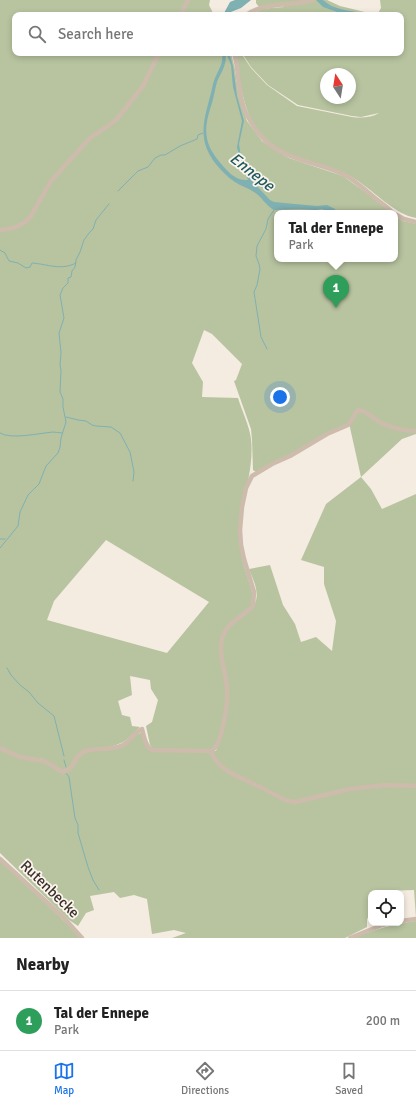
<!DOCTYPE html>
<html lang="en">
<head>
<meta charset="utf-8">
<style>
  :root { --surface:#fff; --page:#f2f2f2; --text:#222; --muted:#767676; --line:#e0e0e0; --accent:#1a73e8 }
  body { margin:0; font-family:Signika,sans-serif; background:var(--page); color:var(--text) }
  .controls { position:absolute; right:12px; bottom:12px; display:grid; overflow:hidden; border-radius:8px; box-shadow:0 2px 6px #0003 }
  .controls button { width:36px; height:36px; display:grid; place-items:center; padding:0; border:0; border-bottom:1px solid var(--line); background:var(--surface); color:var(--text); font:20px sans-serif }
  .compass { position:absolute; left:320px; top:68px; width:36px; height:36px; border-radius:50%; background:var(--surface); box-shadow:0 2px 6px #0003; rotate:348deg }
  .you { position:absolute; left:280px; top:397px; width:14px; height:14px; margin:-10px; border:3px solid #fff; border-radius:50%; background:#1a73e8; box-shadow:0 0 0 6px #1a73e833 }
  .badge { display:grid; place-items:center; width:26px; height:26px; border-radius:50%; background:var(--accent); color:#fff; font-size:13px; font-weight:700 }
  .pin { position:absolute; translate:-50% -33px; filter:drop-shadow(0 1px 2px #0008) }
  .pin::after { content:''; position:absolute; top:21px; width:14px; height:12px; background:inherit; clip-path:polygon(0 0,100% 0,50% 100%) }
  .popup { position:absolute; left:274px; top:210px; width:124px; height:52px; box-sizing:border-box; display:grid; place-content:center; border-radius:8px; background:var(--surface); filter:drop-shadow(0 1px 3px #0005); font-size:13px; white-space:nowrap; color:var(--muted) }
  .popup b { font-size:15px; color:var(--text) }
  .popup::after { content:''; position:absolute; left:50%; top:100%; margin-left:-8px; border:8px solid transparent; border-top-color:var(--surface) }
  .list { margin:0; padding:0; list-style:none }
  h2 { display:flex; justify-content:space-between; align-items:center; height:52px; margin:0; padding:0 16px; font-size:17px }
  h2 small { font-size:13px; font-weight:400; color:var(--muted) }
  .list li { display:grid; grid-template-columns:26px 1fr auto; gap:12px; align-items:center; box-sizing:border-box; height:60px; padding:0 16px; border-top:1px solid var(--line) }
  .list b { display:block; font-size:15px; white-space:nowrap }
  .list p { margin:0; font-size:13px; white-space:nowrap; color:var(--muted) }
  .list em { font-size:13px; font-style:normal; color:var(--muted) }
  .icon { flex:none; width:22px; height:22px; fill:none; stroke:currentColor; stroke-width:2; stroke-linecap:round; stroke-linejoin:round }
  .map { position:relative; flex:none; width:416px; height:938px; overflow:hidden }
  .search { position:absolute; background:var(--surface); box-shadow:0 2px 6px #0003; left:12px; right:12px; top:12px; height:44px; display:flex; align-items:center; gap:10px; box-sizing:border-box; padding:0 14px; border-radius:8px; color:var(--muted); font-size:15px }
  .sheet { height:112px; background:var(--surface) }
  nav { display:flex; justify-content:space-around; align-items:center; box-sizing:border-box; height:56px; border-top:1px solid var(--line); background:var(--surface); font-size:11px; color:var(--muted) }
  nav a { display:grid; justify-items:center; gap:2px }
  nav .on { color:var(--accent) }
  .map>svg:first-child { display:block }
  .green { fill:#b8c4a0; fill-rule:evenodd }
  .water { fill:#7fb0b2 }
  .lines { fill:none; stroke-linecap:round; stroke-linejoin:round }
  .stream { stroke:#7fb0b2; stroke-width:1 }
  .minor { stroke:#cdbbac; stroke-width:4.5 }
  .labels { text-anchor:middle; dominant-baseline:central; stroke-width:3.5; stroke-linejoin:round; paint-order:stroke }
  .street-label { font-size:15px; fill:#3b302b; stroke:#fbf5ee }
  .water-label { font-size:16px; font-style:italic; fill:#1f5a5e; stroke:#fbf5ee }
</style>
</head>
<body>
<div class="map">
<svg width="416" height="938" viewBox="0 0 416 938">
  <rect width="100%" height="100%" fill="#f4ebe1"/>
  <path class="green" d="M0 0H210L209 5 214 15H15V53H231L235 69 238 91 247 121 262 141 275 150 289 158 343 176 372 197 389 207 391 213H277V259H395V216L403 221 416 224V434L402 439 361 477 371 489 382 509 416 494V917L414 890 385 891V893H371V913L367 919V927L345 938H172L186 933 174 930 152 934 147 899 134 895 120 898 114 892 90 896 94 910 86 913 78 926 69 920 0 853ZM204 330 212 334 242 364 236 380 234 381 251 429 252 440 253 470 256 472 271 463 290 455 326 433 349 423 361 477 326 504 301 560 324 567V584L336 621 332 651 316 637 301 642 295 624 283 605 270 565 249 569C251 575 255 582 256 589 262 616 227 617 222 639 219 657 228 674 228 691 227 705 226 724 221 737 220 742 217 746 216 751H152C143 748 146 739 141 733 133 734 130 742 124 746 110 753 94 747 81 755 72 761 78 770 61 773 55 770 49 763 42 762 26 757 15 760 2 747L20 756 44 759 59 768 63 770C73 768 72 757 80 753 95 745 108 750 121 743 128 740 134 732 140 727L132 726 130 717 122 715 118 701 132 695 130 676 150 680 151 689 158 700 152 722 146 726 150 745 153 749 210 750C215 747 219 741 220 735 223 727 227 698 227 689 226 674 220 659 221 644 222 618 247 619 252 604 253 601 252 596 252 592 248 577 241 561 240 545 237 508 255 475 251 439 249 425 242 411 238 398L202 397 203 382 192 363ZM106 540 209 602 167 653 47 620 54 601Z
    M256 0H327L340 6 377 15H252C261 7 273 8 284 7L280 3 259 7 256 3Z
    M380 0H416V218C394 214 374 191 355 179 340 169 321 165 304 160 246 140 244 106 235 53H241L251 68 267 85 297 106 352 117C361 118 371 118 379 113L361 117 352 116 298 105 268 85 251 67 242 53H401V15H377L381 8ZM326 74H350V98H326Z
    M0 860 82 938H0Z
    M416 921V938H354C375 929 394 924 416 921Z"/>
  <path class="water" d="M235 0H251L241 8 223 15 230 2Z
    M316 0H323C336 12 355 10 371 15H346L323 7Z
    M222 53H225C228 64 221 72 217 82 215 89 214 96 212 103 203 130 203 144 223 166 230 174 237 181 248 180L239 156 237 147 242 121 233 87 231 65 226 53H229L233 66 237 96 244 121 239 144 241 157 252 181 270 200 274 202 317 206 327 205 335 209 337 213H331L322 209 316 210 299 209 274 210C266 206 262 197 254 192 248 188 241 186 235 182 227 177 221 170 215 163 194 135 207 114 213 84 216 72 224 66 222 53Z"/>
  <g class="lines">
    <path class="stream" d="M118 191 138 171 148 167 155 158 161 155H165L180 146 197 139 198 135 203 133
      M0 250 5 253 9 261 18 263 26 268 30 267 32 263C47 264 61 271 76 263
      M267 349 261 337 254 292 257 285 260 269 259 264 256 256 257 246 266 229 268 219 274 210
      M66 417 78 420 86 421 92 425 96 426 111 427 120 433 130 452 134 472 133 481
      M0 433C10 440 41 433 53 432 56 432 59 433 62 433
      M0 539H5
      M0 548 18 526 20 512 28 495 39 484 46 466 58 453 60 447 61 438 66 422 63 407V399L60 392 61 370 60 365 61 353 59 333 64 318 60 295 63 288 68 283V278L71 277 72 271 75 267 76 260 80 252 84 240 89 233 93 229 96 220 109 204
      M7 668 11 675 20 685 29 692 38 703 54 716 64 756
      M64 760 66 767
      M66 773 69 777 75 818 78 825V833L88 867 93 880 99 890"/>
    <path class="minor" d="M180 15 188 0
      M246 15C265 1 291 7 313 0
      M234 53C240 72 237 95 246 113 269 161 301 156 343 174 355 180 364 189 375 198 381 203 388 207 393 213
      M395 214 404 219 416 222
      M0 230C13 229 23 226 31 216L51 181 89 139 116 120 143 86 159 53
      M0 748 20 757 44 761 63 772C74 770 74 757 83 752 95 746 110 752 123 745 130 741 135 732 142 729 144 736 145 747 152 750L211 751
      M211 751C223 746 228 700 227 688 226 672 218 654 222 639 226 622 243 617 253 606L254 592 244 559 241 545 240 530 242 507 246 488 252 476 272 464 290 456 327 434 348 425 358 410C369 411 374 421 384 424 393 428 406 431 416 431
      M211 751C217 771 243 778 260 787 269 791 278 797 288 801L295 802 350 789 385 785 416 786
      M0 859 64 918 82 938
      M401 921 416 919
      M350 938 382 925 390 923"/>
  </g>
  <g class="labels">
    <g class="street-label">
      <text transform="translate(50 889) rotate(44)">Rutenbecke</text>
    </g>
    <g class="water-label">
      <text transform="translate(252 172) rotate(38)">Ennepe</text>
    </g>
  </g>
</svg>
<div class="controls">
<button><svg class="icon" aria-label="locate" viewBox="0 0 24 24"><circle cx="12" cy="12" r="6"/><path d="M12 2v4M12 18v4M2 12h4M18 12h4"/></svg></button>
</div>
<svg class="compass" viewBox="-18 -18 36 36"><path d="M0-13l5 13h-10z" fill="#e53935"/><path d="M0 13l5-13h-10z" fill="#767676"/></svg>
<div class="you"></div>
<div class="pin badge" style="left:336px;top:308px;background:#2e9e5b">1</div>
<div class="popup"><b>Tal der Ennepe</b>Park</div>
<div class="search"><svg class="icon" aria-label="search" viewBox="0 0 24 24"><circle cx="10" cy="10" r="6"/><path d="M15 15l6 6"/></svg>Search here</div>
</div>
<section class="sheet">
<h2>Nearby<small></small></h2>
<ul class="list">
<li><span class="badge" style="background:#2e9e5b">1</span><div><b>Tal der Ennepe</b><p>Park</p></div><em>200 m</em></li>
</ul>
</section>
<nav>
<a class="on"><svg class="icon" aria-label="map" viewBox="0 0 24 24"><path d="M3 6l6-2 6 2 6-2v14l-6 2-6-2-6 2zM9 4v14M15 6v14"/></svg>Map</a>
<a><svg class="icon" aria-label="directions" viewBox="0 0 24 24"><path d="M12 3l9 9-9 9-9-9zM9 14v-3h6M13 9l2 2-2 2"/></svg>Directions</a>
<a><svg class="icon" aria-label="saved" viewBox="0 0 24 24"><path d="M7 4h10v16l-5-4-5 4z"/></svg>Saved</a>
</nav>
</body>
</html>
